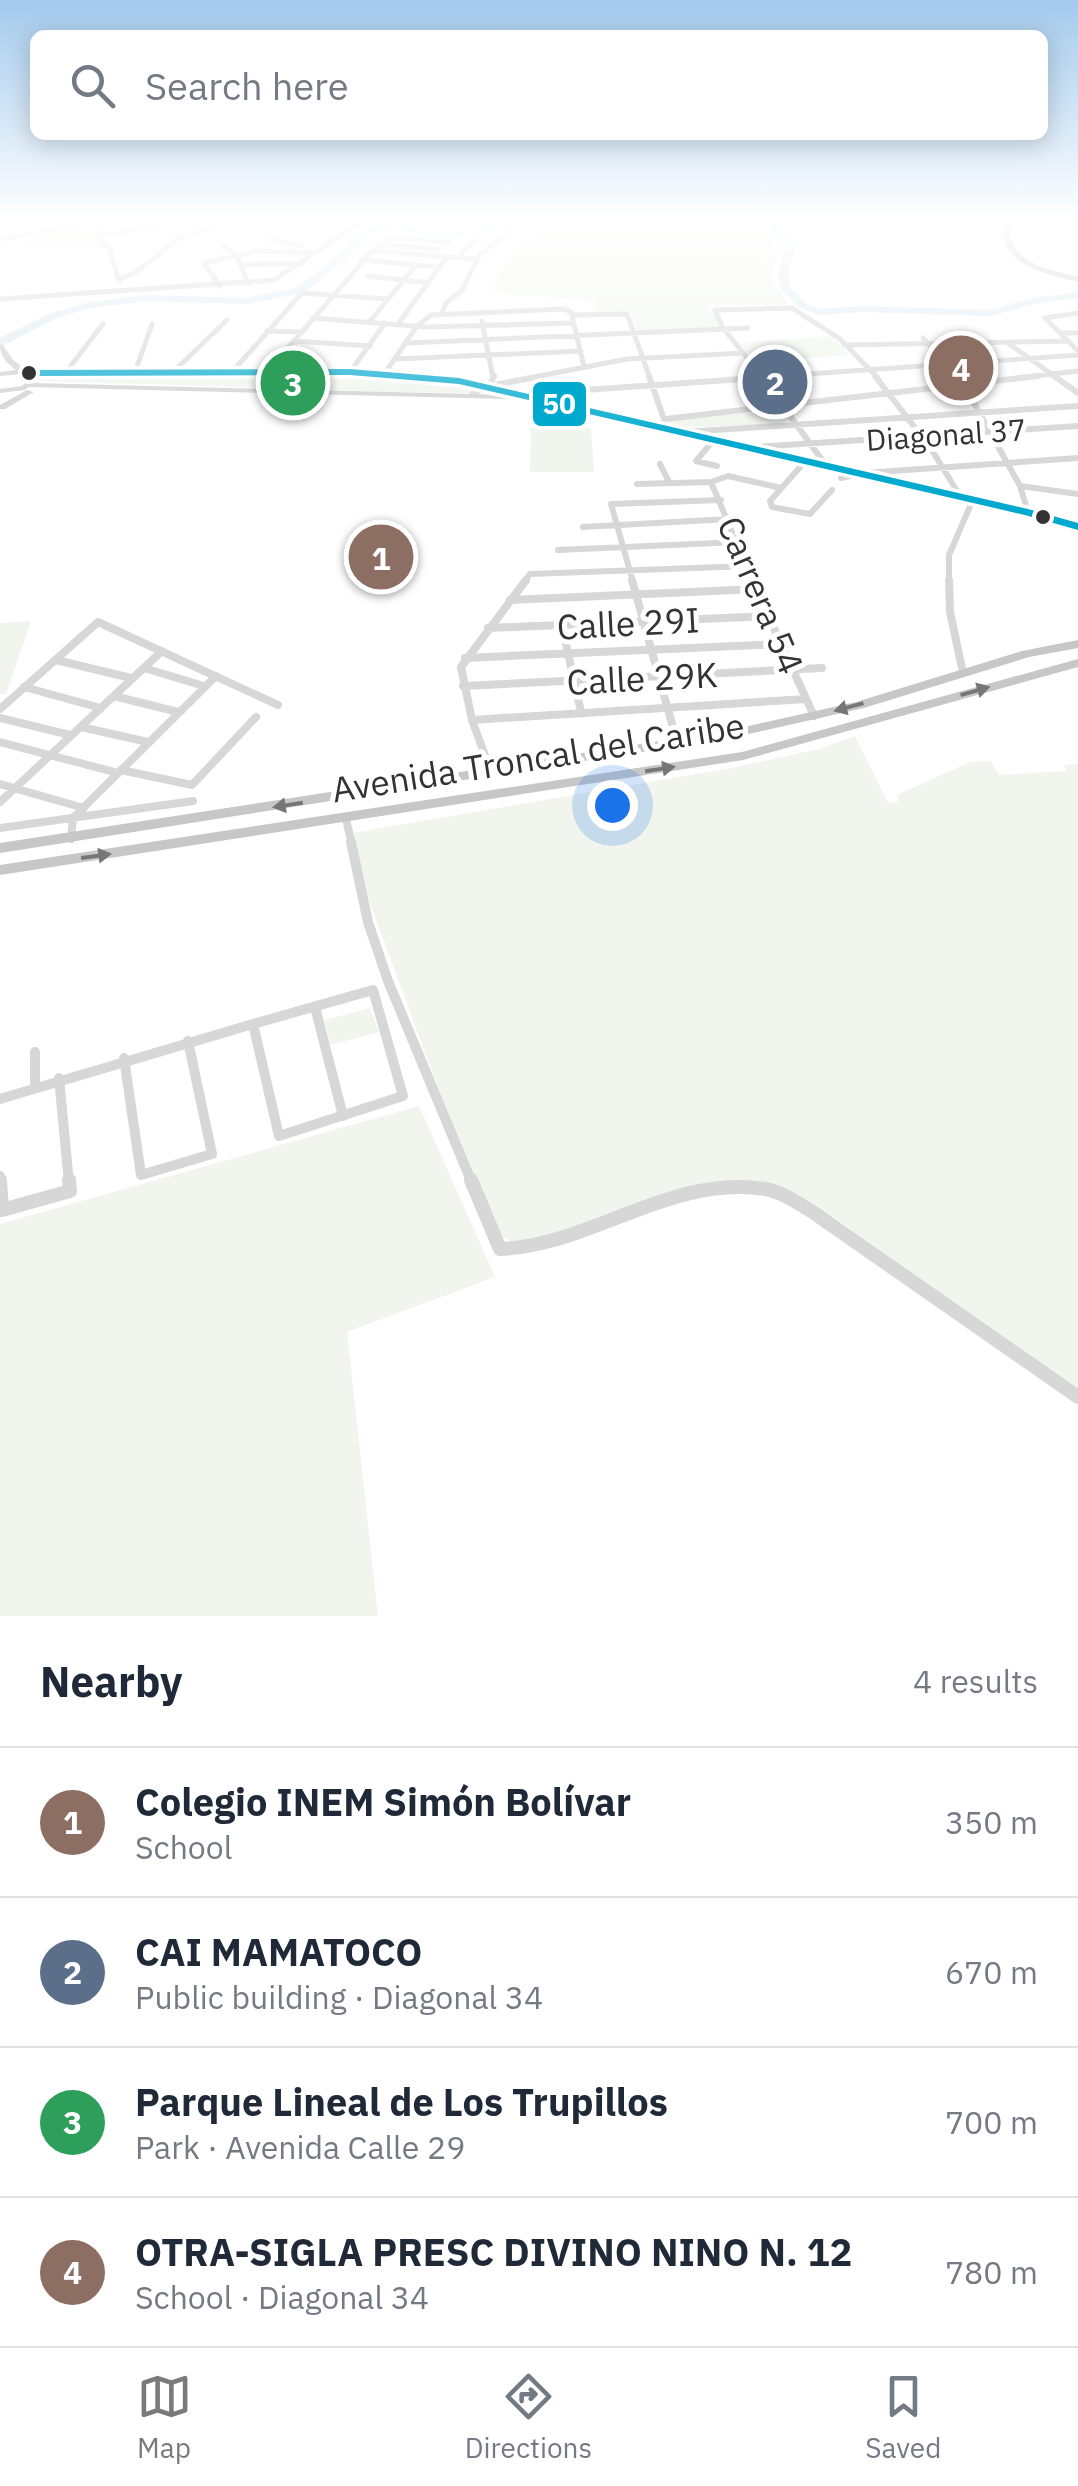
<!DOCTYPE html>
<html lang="en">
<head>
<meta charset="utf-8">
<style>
  :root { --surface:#fff; --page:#f2f2f3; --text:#1f2937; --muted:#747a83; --line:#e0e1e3; --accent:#7a7a7a }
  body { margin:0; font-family:"IBM Plex Sans",sans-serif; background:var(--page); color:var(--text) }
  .you { position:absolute; left:612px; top:805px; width:35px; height:35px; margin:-25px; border:8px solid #fff; border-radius:50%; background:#1a73e8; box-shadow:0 0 0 15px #1a73e833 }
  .badge { display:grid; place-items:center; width:65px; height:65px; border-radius:50%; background:var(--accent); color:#fff; font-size:32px; font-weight:700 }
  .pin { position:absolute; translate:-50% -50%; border:5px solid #fff; box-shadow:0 2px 10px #0006 }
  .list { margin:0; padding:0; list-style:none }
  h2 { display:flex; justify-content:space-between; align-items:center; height:130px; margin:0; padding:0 40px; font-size:42px }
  h2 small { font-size:32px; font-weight:400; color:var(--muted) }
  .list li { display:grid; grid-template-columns:65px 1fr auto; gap:30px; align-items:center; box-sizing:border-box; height:150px; padding:0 40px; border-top:2px solid var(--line) }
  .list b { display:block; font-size:38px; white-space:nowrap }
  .list p { margin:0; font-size:32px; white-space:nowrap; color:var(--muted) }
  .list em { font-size:32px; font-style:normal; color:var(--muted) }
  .icon { flex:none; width:55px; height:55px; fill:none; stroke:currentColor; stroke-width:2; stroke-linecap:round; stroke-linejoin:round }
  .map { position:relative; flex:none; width:1078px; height:1616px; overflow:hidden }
  .search { position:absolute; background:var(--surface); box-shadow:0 5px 25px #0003; left:30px; right:30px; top:30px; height:110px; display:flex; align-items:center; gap:25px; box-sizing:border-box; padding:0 35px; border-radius:15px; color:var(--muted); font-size:38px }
  .sheet { height:730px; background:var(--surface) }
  nav { display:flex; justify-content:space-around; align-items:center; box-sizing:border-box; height:140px; border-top:2px solid var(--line); background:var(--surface); font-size:28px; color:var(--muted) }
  nav a { display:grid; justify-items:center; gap:5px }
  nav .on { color:var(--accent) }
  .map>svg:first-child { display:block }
  .green { fill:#f1f5ed }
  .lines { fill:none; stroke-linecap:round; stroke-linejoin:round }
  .river { fill:#ddebf3; fill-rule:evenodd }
  .minor-far4 { stroke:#d7d7d7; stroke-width:5 }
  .minor-far3 { stroke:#d7d7d7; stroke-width:6 }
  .minor-far2 { stroke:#d7d7d7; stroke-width:8 }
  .minor-far1 { stroke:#d7d7d7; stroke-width:10 }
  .minor { stroke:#d7d7d7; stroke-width:14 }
  .secondary { fill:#d0d0d0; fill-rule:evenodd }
  .primary { fill:#cacaca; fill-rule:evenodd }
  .trunk { fill:#c7c7c7; fill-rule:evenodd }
  .bus-1-casing { stroke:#fff; stroke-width:7 }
  .bus-1 { fill:#00a9ce; fill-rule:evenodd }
  .oneway { fill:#767676 }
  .bus-dot { fill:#333; stroke:#fff; stroke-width:4 }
  .labels { text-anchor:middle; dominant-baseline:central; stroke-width:10; stroke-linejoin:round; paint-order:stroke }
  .far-street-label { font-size:30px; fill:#333; stroke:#fff }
  .street-label { font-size:35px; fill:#333; stroke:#fff }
  .line-badge { stroke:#fff; stroke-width:4 }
  .badge-label { font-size:28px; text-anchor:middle; font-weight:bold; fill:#fff }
</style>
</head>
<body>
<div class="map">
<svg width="1078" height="1616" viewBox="0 0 1078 1616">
  <rect width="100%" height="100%" fill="#fff"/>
  <path class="green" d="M561 218H603L638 225 669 218H757L778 250 771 279 788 305 708 304 721 327 637 331 631 312 600 314 593 300 505 294 493 289C507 256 531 237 561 218Z
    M79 228 108 248H25L37 234Z
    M832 336 849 355 755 362 740 343Z
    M38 373 392 375 476 388 466 394 39 381Z
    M784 410 795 423 674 428 669 420Z
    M531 428H591L594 472H530Z
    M31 621 6 694H0V623Z
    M855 736 888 803 899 801 897 795 970 762 990 761 999 775 1067 771 1064 765 1078 764V1391L832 1216 802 1199 744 1183 517 1244 501 1236 470 1174 369 901 352 833 726 769 819 749Z
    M370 1008 379 1032 331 1045 324 1020Z
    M419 1106 495 1277 347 1332 378 1616H0V1224Z"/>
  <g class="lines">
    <path class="river" d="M532 218H555L442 239 396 229 373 232 367 234 353 253 306 292 247 304 145 301 91 308 59 317 0 347V338L51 313 90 302 145 295 247 298 298 287 345 249 359 230 372 226 396 223 442 233Z
      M605 218H655L650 221Z
      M762 218H772L795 246 788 276 790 287 807 304 821 309 862 306 991 310 1033 298 1078 292V298L1034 304 991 316 862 312 820 315 799 308 780 288 778 276 785 246Z"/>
    <path class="minor-far4" d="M0 223 28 218
      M97 224 101 228 96 236 109 247 119 281
      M280 224 305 218
      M439 225 447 218
      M96 236 175 223
      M0 239 119 218
      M270 239 301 246
      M382 245 439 249
      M224 247 237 255 248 284
      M376 251 476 259
      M462 258 461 252 477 240
      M361 260 440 267
      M241 265 303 263
      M368 276 429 283
      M119 279 135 273 179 238 240 218
      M220 286 204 263 258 251 315 253
      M0 299 274 280 367 218
      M442 313 446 303 462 290 480 254 513 230
      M1078 313 1045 318 1078 351
      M572 315 627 314 650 378
      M313 318 426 327 573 323
      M370 321 416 265
      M482 321 493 378
      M398 324 446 258
      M267 331 301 332
      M1060 333H1078
      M923 338 961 378
      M294 341 370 346
      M407 343 748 328
      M1008 343 1057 378
      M844 345 1068 341
      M395 359 581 351
      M66 372 103 324
      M135 372 152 324
      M173 372 227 320
      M232 372 302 293 388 299
      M267 372 373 250 392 238 448 242
      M350 372 385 323
      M385 373 417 326 431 315 564 309 571 312 584 367
      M529 378 627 359 744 353
      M751 378 1078 355
      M763 378 723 328 715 310 792 308 839 338 878 378
      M1017 378 1078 371"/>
    <path class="minor-far3" d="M649 376 667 428 662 431
      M761 376 825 464
      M875 376 930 447 960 496
      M959 376 1020 486 1028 512
      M1054 376 1078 393
      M489 386 494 376
      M527 394 787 376
      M471 395 489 386 542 376
      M665 419 1038 376
      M670 433 1078 406
      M711 443 696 461 717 466
      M755 447 1078 426
      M660 464 669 482
      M802 465 770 501 772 507 810 514 832 490
      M841 478 863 473 1078 458
      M637 484 711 482
      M1020 486 1078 494
      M583 527 729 519
      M558 550 739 542
      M524 582 530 574 749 566
      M633 582 611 504 721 500
      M753 582 711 482 728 476 781 488
      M949 582V555L971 504"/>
    <path class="minor-far2" d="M632 580 677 742
      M752 580 814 716
      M949 580 950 612 963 673
      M510 600 758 589
      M562 626 581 712
      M488 628 768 616
      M465 658 779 644
      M56 660 131 678
      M144 668 204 686
      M463 686 822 668
      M24 687 101 708
      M114 696 178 712
      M0 709 98 622 278 705
      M0 718 70 735
      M472 720 806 699
      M81 727 148 742
      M0 742 118 773
      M121 770 192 785 256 717
      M491 772 472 720 461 667 526 580
      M0 784 84 808
      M0 802 162 651
      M346 819 352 845
      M0 828 193 801
      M71 839 73 818 216 676"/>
    <path class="minor-far1" d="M351 842 368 922 388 981 472 1183
      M373 990 403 1096 279 1136 253 1024Z
      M315 1007 343 1116
      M35 1052V1086
      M124 1058 141 1175 212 1154 188 1041
      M59 1078 69 1183
      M0 1099 253 1024
      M0 1176V1183"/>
    <path class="minor" d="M0 1180 2 1210 70 1191 69 1180
      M471 1180 500 1249C590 1246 671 1174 765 1189 783 1192 799 1204 814 1213L1078 1397"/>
    <path class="secondary" d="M0 345H3L13 360 28 371 350 370 459 379 1028 509 1078 524V530L1026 514 459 383 350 374 36 375 39 378 34 383 507 395 511 397 507 399 29 387 24 390 0 393V389L22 386 30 378 24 374 0 376V372L16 370C7 363 0 357 0 345Z
      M27 390 34 392 5 409H0V405Z"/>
    <path class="primary" d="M1002 218H1010C1006 263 1043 268 1078 277V282C1040 272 998 266 1002 218Z"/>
    <path class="trunk" d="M1078 640V648L1029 657 864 708 731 738 0 853V843L731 730 856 702 1022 651Z
      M1078 659V667L743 760 0 875V865L742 752Z"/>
    <g class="bus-1-casing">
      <path id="bus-1" d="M350 369 459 378 1028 509 1078 523V530L1025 515 459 384 350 375 29 376 24 373 29 370Z"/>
    </g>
    <use href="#bus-1" class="bus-1"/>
  </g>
  <defs><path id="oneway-solid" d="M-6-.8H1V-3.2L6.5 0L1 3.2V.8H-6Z" transform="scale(2.5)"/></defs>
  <g class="oneway">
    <use href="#oneway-solid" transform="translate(975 691) rotate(-16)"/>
    <use href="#oneway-solid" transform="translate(849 707) rotate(165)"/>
    <use href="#oneway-solid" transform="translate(660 769) rotate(-9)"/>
    <use href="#oneway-solid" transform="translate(288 805) rotate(171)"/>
    <use href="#oneway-solid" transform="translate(96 856) rotate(-8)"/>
  </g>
  <linearGradient id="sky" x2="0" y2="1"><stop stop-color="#a3caec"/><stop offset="0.49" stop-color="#fff"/><stop offset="1" stop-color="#fff" stop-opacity="0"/></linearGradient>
  <rect width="1078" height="444" fill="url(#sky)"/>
  <g class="bus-dot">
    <circle cx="29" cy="373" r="9"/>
    <circle cx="1043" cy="517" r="9"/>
  </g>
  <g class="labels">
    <g class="far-street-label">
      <text transform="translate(946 434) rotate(-4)">Diagonal 37</text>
    </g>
    <g class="street-label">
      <text transform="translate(761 595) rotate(67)">Carrera 54</text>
      <text transform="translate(628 623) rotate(-3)">Calle 29I</text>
      <text transform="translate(642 678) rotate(-3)">Calle 29K</text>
      <text transform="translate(538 757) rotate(-9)">Avenida Troncal del Caribe</text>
    </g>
  </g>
  <rect class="line-badge" x="531" y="380" width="57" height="48" rx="10" fill="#00a9ce"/>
  <g class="badge-label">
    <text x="559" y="414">50</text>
  </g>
</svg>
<div class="you"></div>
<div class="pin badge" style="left:381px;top:557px;background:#8d6e63">1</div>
<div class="pin badge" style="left:775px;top:382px;background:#5c6f8a">2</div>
<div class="pin badge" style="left:293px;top:383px;background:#2e9e5b">3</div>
<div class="pin badge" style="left:961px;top:368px;background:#8d6e63">4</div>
<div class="search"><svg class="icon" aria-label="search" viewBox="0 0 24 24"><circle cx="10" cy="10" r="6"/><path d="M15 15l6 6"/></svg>Search here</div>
</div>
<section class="sheet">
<h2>Nearby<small>4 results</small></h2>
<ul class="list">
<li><span class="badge" style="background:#8d6e63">1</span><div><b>Colegio INEM Simón Bolívar</b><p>School</p></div><em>350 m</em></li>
<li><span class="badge" style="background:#5c6f8a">2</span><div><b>CAI MAMATOCO</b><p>Public building · Diagonal 34</p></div><em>670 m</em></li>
<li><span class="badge" style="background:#2e9e5b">3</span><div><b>Parque Lineal de Los Trupillos</b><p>Park · Avenida Calle 29</p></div><em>700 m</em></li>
<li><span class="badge" style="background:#8d6e63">4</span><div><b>OTRA-SIGLA PRESC DIVINO NINO N. 12</b><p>School · Diagonal 34</p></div><em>780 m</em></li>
</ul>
</section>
<nav>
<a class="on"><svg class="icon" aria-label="map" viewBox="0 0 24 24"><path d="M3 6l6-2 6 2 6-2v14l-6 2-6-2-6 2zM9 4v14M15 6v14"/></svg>Map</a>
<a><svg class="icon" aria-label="directions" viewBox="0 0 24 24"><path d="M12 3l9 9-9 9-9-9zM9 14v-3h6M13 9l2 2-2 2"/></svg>Directions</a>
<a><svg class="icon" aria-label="saved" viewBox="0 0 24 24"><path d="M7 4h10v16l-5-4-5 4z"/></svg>Saved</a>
</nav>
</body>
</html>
